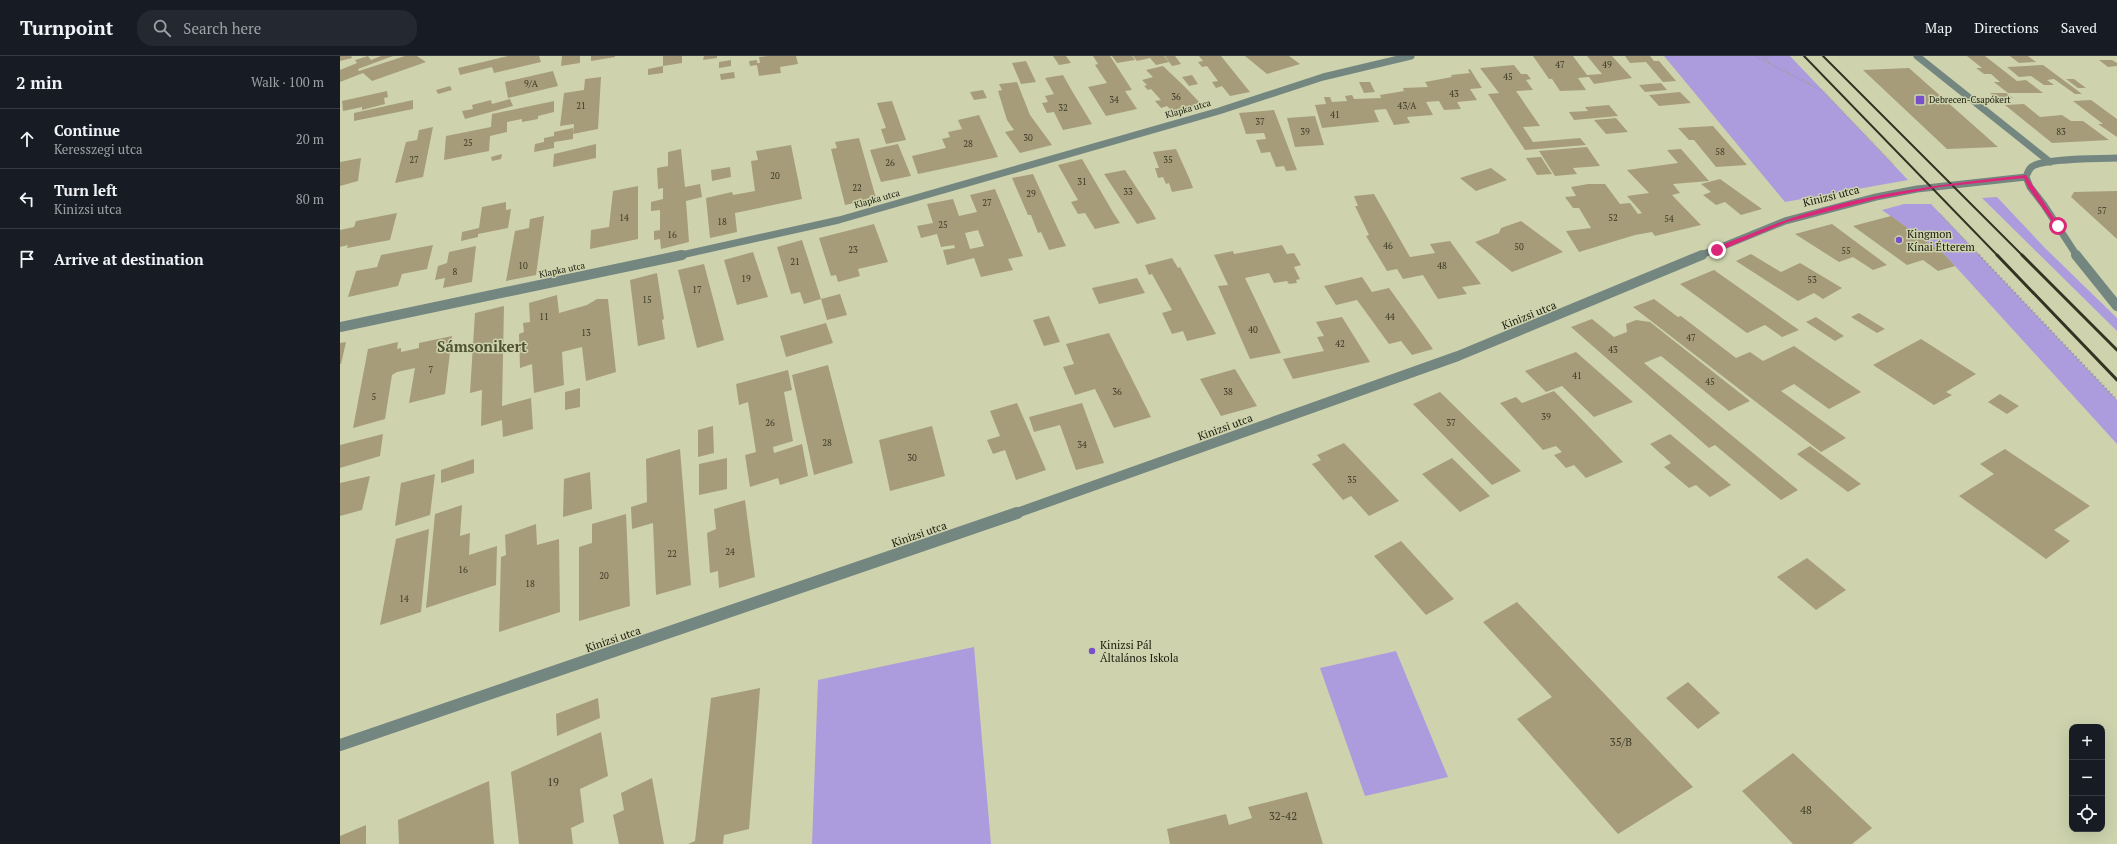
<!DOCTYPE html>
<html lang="en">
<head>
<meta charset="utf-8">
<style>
  :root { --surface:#171b24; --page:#242831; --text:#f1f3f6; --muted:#9ea1a6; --line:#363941 }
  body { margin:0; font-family:"PT Serif",serif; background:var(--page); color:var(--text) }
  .controls { position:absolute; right:12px; bottom:12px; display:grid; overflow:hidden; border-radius:8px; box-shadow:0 4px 16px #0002 }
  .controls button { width:36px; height:36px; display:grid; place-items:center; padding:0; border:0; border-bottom:1px solid var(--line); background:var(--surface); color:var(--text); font:20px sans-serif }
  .stop { position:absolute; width:12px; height:12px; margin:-9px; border:3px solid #db2777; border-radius:50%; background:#fff }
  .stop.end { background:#db2777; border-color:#fff; box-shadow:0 1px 4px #0008 }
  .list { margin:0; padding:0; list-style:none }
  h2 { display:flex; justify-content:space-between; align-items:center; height:52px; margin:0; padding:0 16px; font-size:17px }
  h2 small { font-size:13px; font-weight:400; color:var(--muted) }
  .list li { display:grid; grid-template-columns:26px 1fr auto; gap:12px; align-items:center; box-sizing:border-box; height:60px; padding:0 16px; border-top:1px solid var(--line) }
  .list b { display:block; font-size:15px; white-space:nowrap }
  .list p { margin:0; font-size:13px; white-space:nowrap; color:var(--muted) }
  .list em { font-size:13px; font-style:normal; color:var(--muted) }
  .icon { flex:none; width:22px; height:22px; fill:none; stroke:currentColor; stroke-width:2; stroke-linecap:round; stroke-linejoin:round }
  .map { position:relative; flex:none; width:1777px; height:788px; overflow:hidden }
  header { display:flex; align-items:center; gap:24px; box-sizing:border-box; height:56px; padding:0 20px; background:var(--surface); border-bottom:1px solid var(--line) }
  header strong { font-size:19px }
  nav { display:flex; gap:22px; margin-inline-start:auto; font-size:14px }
  .search { width:280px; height:36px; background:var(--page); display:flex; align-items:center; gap:10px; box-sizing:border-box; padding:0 14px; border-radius:16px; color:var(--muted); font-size:15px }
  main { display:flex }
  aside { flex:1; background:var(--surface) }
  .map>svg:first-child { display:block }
  .green { fill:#ac9cde }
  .building { fill:#a69c79; fill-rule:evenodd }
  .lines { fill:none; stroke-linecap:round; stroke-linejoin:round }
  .path-far1 { stroke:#95987b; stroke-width:2; stroke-dasharray:0.5 2; stroke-linecap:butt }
  .path { stroke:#95987b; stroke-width:2.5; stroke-dasharray:1 3; stroke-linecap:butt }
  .minor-far2 { stroke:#748680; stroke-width:7 }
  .minor-far1 { stroke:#748680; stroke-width:10 }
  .minor { stroke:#748680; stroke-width:12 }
  .rail-far1 { stroke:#323323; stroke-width:2 }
  .rail { stroke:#323323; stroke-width:3 }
  .route { fill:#db2777 }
  .poi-dot { fill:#7850ca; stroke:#ced3ae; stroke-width:1.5 }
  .labels { text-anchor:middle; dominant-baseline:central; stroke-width:3; stroke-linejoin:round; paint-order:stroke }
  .number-label { font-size:9px; fill:#3b3926 }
  .far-poi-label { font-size:9px; fill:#17180b; stroke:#ced3ae; text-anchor:start }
  .far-street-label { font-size:9px; fill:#17180b; stroke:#ced3ae }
  .street-label { font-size:11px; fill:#17180b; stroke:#ced3ae }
  .poi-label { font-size:11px; fill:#17180b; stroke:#ced3ae; text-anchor:start }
  .near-number-label { font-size:11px; fill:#3b3926 }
  .district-label { font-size:15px; font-weight:bold; fill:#4f5332; stroke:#ced3ae }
</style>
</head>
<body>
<header>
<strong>Turnpoint</strong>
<div class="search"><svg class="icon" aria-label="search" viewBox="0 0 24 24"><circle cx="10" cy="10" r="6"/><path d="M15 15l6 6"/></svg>Search here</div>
<nav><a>Map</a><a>Directions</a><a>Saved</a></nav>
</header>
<main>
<aside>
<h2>2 min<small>Walk · 100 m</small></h2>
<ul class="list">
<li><svg class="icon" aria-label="ahead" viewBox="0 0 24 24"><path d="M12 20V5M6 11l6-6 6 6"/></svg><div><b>Continue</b><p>Keresszegi utca</p></div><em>20 m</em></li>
<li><svg class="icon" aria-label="left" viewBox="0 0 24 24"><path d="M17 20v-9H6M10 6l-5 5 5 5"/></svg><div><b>Turn left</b><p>Kinizsi utca</p></div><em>80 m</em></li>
<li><svg class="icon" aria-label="arrive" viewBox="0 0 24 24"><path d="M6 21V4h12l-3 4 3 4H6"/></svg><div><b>Arrive at destination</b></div></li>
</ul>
</aside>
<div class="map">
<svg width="1777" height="788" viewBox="0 0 1777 788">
  <rect width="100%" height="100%" fill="#ced3ae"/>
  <path class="green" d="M1324 0H1450L1568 124 1445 146Z
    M1657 141 1705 192 1777 262V275L1642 142Z
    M1564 148H1591L1777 344V388L1605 199 1542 154Z
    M634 591 651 788H472L478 624Z
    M1056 595 1108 721 1025 740 980 612Z"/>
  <path class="building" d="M0 0H11L12 2 0 5Z
    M28 0 31 4 41 0H53L18 13 19 15 65 0H77L86 6 32 25 23 17 0 26V14L17 7 15 4Z
    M168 0H199L201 6 154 17 152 11 120 19 118 12Z
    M222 0H240V7L221 10Z
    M251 0H275V1L251 5Z
    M323 0H342V7L323 10Z
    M364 0H377V2L363 4Z
    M428 0H456L458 8 440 11 441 17 419 20 417 9 410 10 409 5 417 4V7H420L419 1Z
    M713 0H726L731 7 719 9Z
    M753 0H770L792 34 785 35 797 53 766 60 748 31 767 27 755 9 758 8Z
    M772 0H792L795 4 777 7Z
    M793 0H824L829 6 816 9 810 2 797 5Z
    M825 0H835L841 8 832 10Z
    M859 0H881L910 36 890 40 882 30 876 32 872 26 878 25 867 10 862 11 858 6 863 5Z
    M905 0H949L960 8 927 18Z
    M1193 0H1233L1247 19 1262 18 1247 0H1272L1292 22 1254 28 1249 21 1238 22 1246 34 1220 35 1212 23H1209Z
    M1285 0H1310L1314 5H1319L1336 25 1323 26 1306 6 1290 7Z
    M1627 0H1645L1677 25 1686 24 1703 37H1668L1654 26H1660L1651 18H1644L1636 12H1642Z
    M1670 0H1688L1696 6 1679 7Z
    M391 4V10L379 12V6Z
    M1759 4H1772L1777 7V10L1768 11Z
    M686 5 696 26 681 28 672 7Z
    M1174 9 1181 18H1187L1191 23 1186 24 1193 34 1176 35 1200 70 1183 71 1193 86 1240 82 1246 89 1185 94 1148 38 1159 37 1140 12Z
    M1703 9 1722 23 1742 38H1735L1714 23 1707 24 1714 29H1704L1691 20 1679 21 1667 11Z
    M323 10V17L308 19V13Z
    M823 10 844 30 862 49 833 56 827 50 821 52 815 45 821 44 811 33 808 34 804 30 807 29 802 24 813 21 806 14Z
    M1569 12 1658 91 1607 93 1523 14Z
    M1130 13 1142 32 1130 33 1137 44 1117 46 1121 53 1104 54 1099 45 1086 46 1093 59 1067 61 1070 67 1054 69 1046 53 1034 54 1039 66 982 72 975 49 986 48 984 41H990L992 46 1007 45 1005 40 1012 39 1014 43 1041 42 1040 39 1064 35 1063 32 1088 31 1085 26 1112 21 1111 19 1130 17 1128 14Z
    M213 15 218 30 168 42 165 26Z
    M394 16 395 22 381 24 380 18Z
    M723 19 732 35 752 68 723 74 714 56 707 57 702 47 708 46 705 40 714 38 705 22Z
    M852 19 858 28 849 30 842 21Z
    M261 21 258 73 233 78 234 68 220 70 224 37 244 34 245 23Z
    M1726 23H1734L1746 32H1738Z
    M677 26 690 59 712 89 680 97 665 76 674 74 667 64 658 35 662 34 659 28Z
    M1019 26H1030L1035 36 1024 37Z
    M1321 27 1327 34 1305 36 1299 29Z
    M110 30 112 34 98 38 96 34Z
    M643 34 647 42 634 44 630 36Z
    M47 35 48 41 44 42 45 48 22 54V51L3 55 2 45Z
    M1340 36 1351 47 1319 50 1309 39Z
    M1650 37H1666L1673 42 1657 43Z
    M170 43 173 50 125 63 122 55 133 53 132 49 151 44 152 48Z
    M73 44V53L14 65V57Z
    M1751 44 1777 63V81L1758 68H1763L1733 45Z
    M214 45V56L198 60V63L182 66V63L167 66V76L150 80 149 95 104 104 106 80 151 71 152 58Z
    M552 45 566 84 546 88 541 73 546 72 537 47Z
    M1684 48 1700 61 1722 59 1731 65H1743L1769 84 1712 87 1665 49Z
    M1269 49 1278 60 1234 64 1229 56 1248 55 1245 51Z
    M934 54 955 109 957 114 946 115 944 110 936 111 930 96 921 97 916 84 926 83 924 77 906 78 899 57Z
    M639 59 658 101 578 118 572 100 606 92 602 83 610 81 608 76 622 73 618 64Z
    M975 60 984 89 955 91 947 62Z
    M1276 62 1288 76 1266 78 1254 64Z
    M1373 70 1407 109 1376 111 1354 84H1349L1338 72Z
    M93 71 83 121 55 127 66 86 77 84 79 74Z
    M233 72V83L214 86V92L194 96 195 88 204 86V82L214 80V76Z
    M519 82 536 142 505 149 491 93 497 92 495 86Z
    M256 88V102L213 111 214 98Z
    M558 88 571 120 541 126 530 94Z
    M451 89 462 143 395 157 397 176 370 182 366 142 392 136 393 139 415 135 411 105 418 104 416 95Z
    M1247 91 1260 110 1233 112 1237 118 1215 120 1199 95Z
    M341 93 345 131 360 128 362 141 346 145 349 186 321 193 320 183 314 184V175L320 174V154L311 155V146L323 143V132L318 133 317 112 328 110V96Z
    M836 93 850 124 853 132 832 136 829 127 826 128 823 121 818 122 815 112H819L813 96Z
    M1341 93 1369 125 1333 128 1340 137 1332 139 1361 169 1315 180 1312 176 1295 179 1239 196 1226 175 1251 172 1239 152H1233L1225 141 1236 140 1231 131 1248 128H1265L1280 148 1290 147 1298 158 1302 157 1287 140 1309 137 1287 114 1338 107 1327 94Z
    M162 98 161 103 152 105 151 101Z
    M1201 101 1212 118 1197 119 1186 102Z
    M21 102 18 125 0 130V106Z
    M742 103 774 158 780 167 755 173 745 157 738 158 731 146 738 144 718 109Z
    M390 111 391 121 372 125 371 114Z
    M1151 112 1167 124 1136 135 1120 122Z
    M785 114 811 154 816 163 797 168 764 118Z
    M693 118 718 173 726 190 709 194 701 176 698 177 691 159H688L672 122Z
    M1380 123 1422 153 1401 159 1385 146 1376 149 1363 139 1371 136 1361 128Z
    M298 130V183L250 193 251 174 269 171 273 135Z
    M655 133 683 200 668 203 673 214 641 221 634 202 607 209 603 194 615 192 614 189 601 191 597 178 581 182 577 170 593 167 587 148 613 143 619 160 637 156 630 139ZM638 174 644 190 630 193 625 177Z
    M1777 135V183L1731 141 1734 136Z
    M1034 138 1070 201 1095 197 1090 188 1110 185 1141 228 1122 231 1127 238 1098 243 1083 219 1063 223 1057 213 1047 215 1026 180 1029 179 1015 150H1018L1014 140Z
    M166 146V154L171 153 168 172 138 178V181L121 185 122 176 139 172 142 151Z
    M57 157 50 184 7 192 8 189 0 191V174L14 171 16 165Z
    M204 160 196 219 166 225 175 175 189 172 190 163Z
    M1551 160 1605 199 1615 210 1598 215 1583 204 1567 209 1513 170Z
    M1181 165 1223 196 1172 216 1135 186 1159 177 1161 172Z
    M534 168 548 206 518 213 520 220 498 226 496 219 491 220 479 182Z
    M1492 168 1547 209 1533 214 1513 201 1499 206 1455 178Z
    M462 184 481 243 500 238 507 259 487 264 481 243 464 248 460 236 451 238 437 191Z
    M93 189 87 213 62 218 58 230 8 241 16 215 37 211 41 199Z
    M942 189 947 198 954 197 961 209 954 211 960 223 956 224 957 227 949 228 947 225 934 227 929 217 905 222 941 297 910 303 878 230 888 229 874 199 893 195 894 198Z
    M136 190 132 226 103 232 105 222 95 224 98 210 107 207 109 196Z
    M413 196 428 241 397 249 384 204Z
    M1411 198 1441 216 1460 207 1502 232 1483 243 1474 237 1458 245 1396 205Z
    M832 202 838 212 840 211 876 278 847 285 843 275 832 278 822 257 832 254 812 218 809 219 805 209Z
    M364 208 384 284 357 292 338 214Z
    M1374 214 1459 274 1442 281 1425 269 1407 277 1340 228Z
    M317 217 324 263 322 264 325 283 298 290 290 224Z
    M1022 221 1032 236 1049 232 1093 293 1072 299 1061 285 1049 288 1017 244 996 249 984 230Z
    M797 222 805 237 759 248 752 232Z
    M217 239 219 257 247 249 257 243H268L276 316 246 325 242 291 222 296 224 329 194 337 192 308 180 312 179 278 184 276 183 267 190 266 189 247Z
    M1314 243 1338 261 1341 260 1396 302 1410 296 1423 305 1454 290 1521 336 1489 353 1454 328 1441 335 1506 382 1481 396 1293 251Z
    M164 250 162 350 191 342 193 373 163 381 162 364 141 370 142 334 130 337 135 257Z
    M1519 257 1545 273 1537 277 1511 261Z
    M709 260 720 286 704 290 693 264Z
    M1002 261 1030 306 953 323 943 303 984 295 977 281 984 280 976 266Z
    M1476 261 1504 280 1495 285 1466 266Z
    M1252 263 1274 281 1287 276 1286 268 1296 264 1310 266 1410 345 1389 355 1321 300 1304 307 1458 434 1441 444 1375 389 1369 392 1231 271Z
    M486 267 493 287 446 301 440 280Z
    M769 277 811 361 774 372 755 333 735 339 723 311 734 308 726 288Z
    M112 280 105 338 69 347 75 312 57 316 52 319 45 363 13 372 28 293 58 286 57 293 61 292V296L79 292V287Z
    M1581 283 1636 318 1606 336 1612 339 1594 349 1533 309Z
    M6 286 1 308H0V287Z
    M1236 296 1293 346 1254 361 1222 330 1206 336 1185 315Z
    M488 309 513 407 474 419 452 319Z
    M895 313 917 350 881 360 860 323Z
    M448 314 452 334 444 336 453 385 433 391 434 397 462 388 468 420 440 429 438 422 410 431 405 399 416 396 408 346 399 349 396 328Z
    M240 332V351L225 354V336Z
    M1214 335 1253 375 1283 406 1246 422 1234 409 1226 412 1214 399 1222 396 1216 390 1203 394 1160 347 1176 341 1182 347Z
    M1100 336 1151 386 1181 415 1152 429 1073 348Z
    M1660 338 1679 350 1667 358 1648 346Z
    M677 347 706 414 676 424 665 394 653 398 647 384 660 380 650 355Z
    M742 347 764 407 736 414 720 369 694 376 689 361Z
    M373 370 374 397 358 401V374Z
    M592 370 605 420 550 435 539 384Z
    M43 378 40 400 0 412V389Z
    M1330 378 1391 429 1370 441 1356 429 1349 432 1324 411 1331 407 1310 388Z
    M1004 387 1059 445 1029 460 1011 440 1003 444 972 408 981 404 977 399Z
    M1470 390 1521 428 1508 436 1457 398Z
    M340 393 351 529 316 539 313 467 292 473 291 451 307 446 306 403Z
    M1665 393 1750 450 1714 474 1730 485 1706 503 1619 440 1654 418 1640 408Z
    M387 402V433L359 439V408Z
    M1112 402 1150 440 1120 456 1082 418Z
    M134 403V417L101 427V414Z
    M250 416 252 453 223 461 224 423Z
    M95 418 90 459 55 470 61 427Z
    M30 420 22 454 0 460V427Z
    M405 444 415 521 379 532 378 515 370 517 367 477 376 473 374 453Z
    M122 449 120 480 130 477 129 499 157 490 156 529 86 552 95 458Z
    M286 458 290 550 239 565V491L252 487V468Z
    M196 468 197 489 219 483 220 556 159 576 161 501 166 499 165 479Z
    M89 473 81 556 40 569 56 483Z
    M1061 485 1114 543 1086 559 1034 500Z
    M1467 502 1506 534 1476 554 1437 521Z
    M1177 546 1353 731 1278 778 1177 663 1212 641 1143 566Z
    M1348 626 1380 657 1358 673 1326 642Z
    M420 632 409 773 384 779 383 788H348L355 785 371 642Z
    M258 642 260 662 217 680 216 658Z
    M261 676 268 720 240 733 244 766 231 772 233 788H179L171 716Z
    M1453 697 1532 772 1512 788H1453L1402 735Z
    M312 722 324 788H279L273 759 284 754 281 737Z
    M149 725 154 788H59L58 764Z
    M967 736 983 788H830L827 773 886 758 889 769 912 762 908 751Z
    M26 769V788H0V780Z"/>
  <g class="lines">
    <path class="path-far1" d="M1415 0 1483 35 1554 109
      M1424 0 1429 6
      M1600 158 1640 200"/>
    <path class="path" d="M1639 199 1777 344"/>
    <path class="minor-far2" d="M1577 0 1710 106
      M1686 121 1690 131 1704 149 1737 200
      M1686 121C1688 116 1689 111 1695 109 1712 102 1757 103 1777 102
      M337 200 499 164 879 55 983 21 1071 0
      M1359 200 1445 165 1536 141 1577 133 1686 121"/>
    <path class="minor-far1" d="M1736 199 1777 250
      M0 271 342 199
      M674 458 1118 300 1362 199"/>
    <path class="minor" d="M0 689 677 457"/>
    <path class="rail-far1" d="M1464 0 1658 200
      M1483 0 1683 200"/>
    <path class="rail" d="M1657 199 1777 324
      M1682 199 1777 294"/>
  </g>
  <path class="route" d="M1686 119 1720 171H1716L1688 131 1684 122 1600 131 1536 143 1447 166 1379 195 1374 194C1384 186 1401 182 1413 177 1499 140 1594 129 1686 119Z"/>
  <g class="poi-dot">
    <rect x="1575" y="39" width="10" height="10" rx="2"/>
    <circle cx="1559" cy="184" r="4"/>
    <circle cx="752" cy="595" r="4"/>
  </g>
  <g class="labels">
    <g class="number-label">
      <text x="1220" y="9">47</text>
      <text x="1267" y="9">49</text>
      <text x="1168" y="21">45</text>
      <text x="191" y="28">9/A</text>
      <text x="1114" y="38">43</text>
      <text x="836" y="41">36</text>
      <text x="774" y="44">34</text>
      <text x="241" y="50">21</text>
      <text x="1067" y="50">43/A</text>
      <text x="723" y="52">32</text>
      <text x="995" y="59">41</text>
      <text x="920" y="66">37</text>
      <text x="965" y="76">39</text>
      <text x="1721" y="76">83</text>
      <text x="688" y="82">30</text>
      <text x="128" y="87">25</text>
      <text x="628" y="88">28</text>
      <text x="1380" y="96">58</text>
      <text x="74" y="104">27</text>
      <text x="828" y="104">35</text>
      <text x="550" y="107">26</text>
      <text x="435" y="120">20</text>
      <text x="742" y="126">31</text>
      <text x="517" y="132">22</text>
      <text x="788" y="136">33</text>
      <text x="691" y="138">29</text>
      <text x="647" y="147">27</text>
      <text x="1762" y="155">57</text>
      <text x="284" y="162">14</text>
      <text x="1273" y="162">52</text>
      <text x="1329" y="163">54</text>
      <text x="382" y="166">18</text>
      <text x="603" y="169">25</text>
      <text x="332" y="179">16</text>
      <text x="1048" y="190">46</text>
      <text x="1179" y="191">50</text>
      <text x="513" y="194">23</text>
      <text x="1506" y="195">55</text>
      <text x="455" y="206">21</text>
      <text x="183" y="210">10</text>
      <text x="1102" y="210">48</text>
      <text x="115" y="216">8</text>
      <text x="406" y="223">19</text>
      <text x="1472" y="224">53</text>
      <text x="357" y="234">17</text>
      <text x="307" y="244">15</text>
      <text x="204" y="261">11</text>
      <text x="1050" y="261">44</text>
      <text x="913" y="274">40</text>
      <text x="246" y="277">13</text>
      <text x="1351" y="282">47</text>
      <text x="1000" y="288">42</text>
      <text x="1273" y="294">43</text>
      <text x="91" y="314">7</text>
      <text x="1237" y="320">41</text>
      <text x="1370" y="326">45</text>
      <text x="777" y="336">36</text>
      <text x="888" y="336">38</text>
      <text x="34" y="341">5</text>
      <text x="1206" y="361">39</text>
      <text x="430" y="367">26</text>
      <text x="1111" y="367">37</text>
      <text x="487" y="387">28</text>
      <text x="742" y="389">34</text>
      <text x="572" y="402">30</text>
      <text x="1012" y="424">35</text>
      <text x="390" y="496">24</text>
      <text x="332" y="498">22</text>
      <text x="123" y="514">16</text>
      <text x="264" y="520">20</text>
      <text x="190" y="528">18</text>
      <text x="64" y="543">14</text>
    </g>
    <g class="far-poi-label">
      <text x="1589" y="44">Debrecen-Csapókert</text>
    </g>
    <g class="far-street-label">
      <text transform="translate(848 53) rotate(-16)">Klapka utca</text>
      <text transform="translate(537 143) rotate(-16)">Klapka utca</text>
      <text transform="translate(222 214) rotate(-12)">Klapka utca</text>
    </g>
    <g class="street-label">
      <text transform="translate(1491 140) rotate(-14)">Kinizsi utca</text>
      <text transform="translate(1189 259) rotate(-22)">Kinizsi utca</text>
      <text transform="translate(885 371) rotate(-20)">Kinizsi utca</text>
      <text transform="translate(579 478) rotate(-19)">Kinizsi utca</text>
      <text transform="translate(273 583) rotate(-19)">Kinizsi utca</text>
    </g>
    <g class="poi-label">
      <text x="1567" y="178">Kingmon<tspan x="1567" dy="13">Kínai Étterem</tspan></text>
      <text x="760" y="589">Kinizsi Pál<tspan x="760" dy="13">Általános Iskola</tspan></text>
    </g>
    <g class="near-number-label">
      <text x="1281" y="686">35/B</text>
      <text x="213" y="726">19</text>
      <text x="1466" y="754">48</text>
      <text x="943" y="760">32-42</text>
    </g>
    <g class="district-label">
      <text x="142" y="290">Sámsonikert</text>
    </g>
  </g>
</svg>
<div class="controls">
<button>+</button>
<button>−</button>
<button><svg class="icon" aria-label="locate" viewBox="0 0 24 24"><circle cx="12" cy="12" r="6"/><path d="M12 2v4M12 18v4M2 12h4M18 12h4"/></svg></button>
</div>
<div class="stop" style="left:1718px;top:170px"></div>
<div class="stop end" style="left:1377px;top:194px"></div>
</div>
</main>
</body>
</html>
